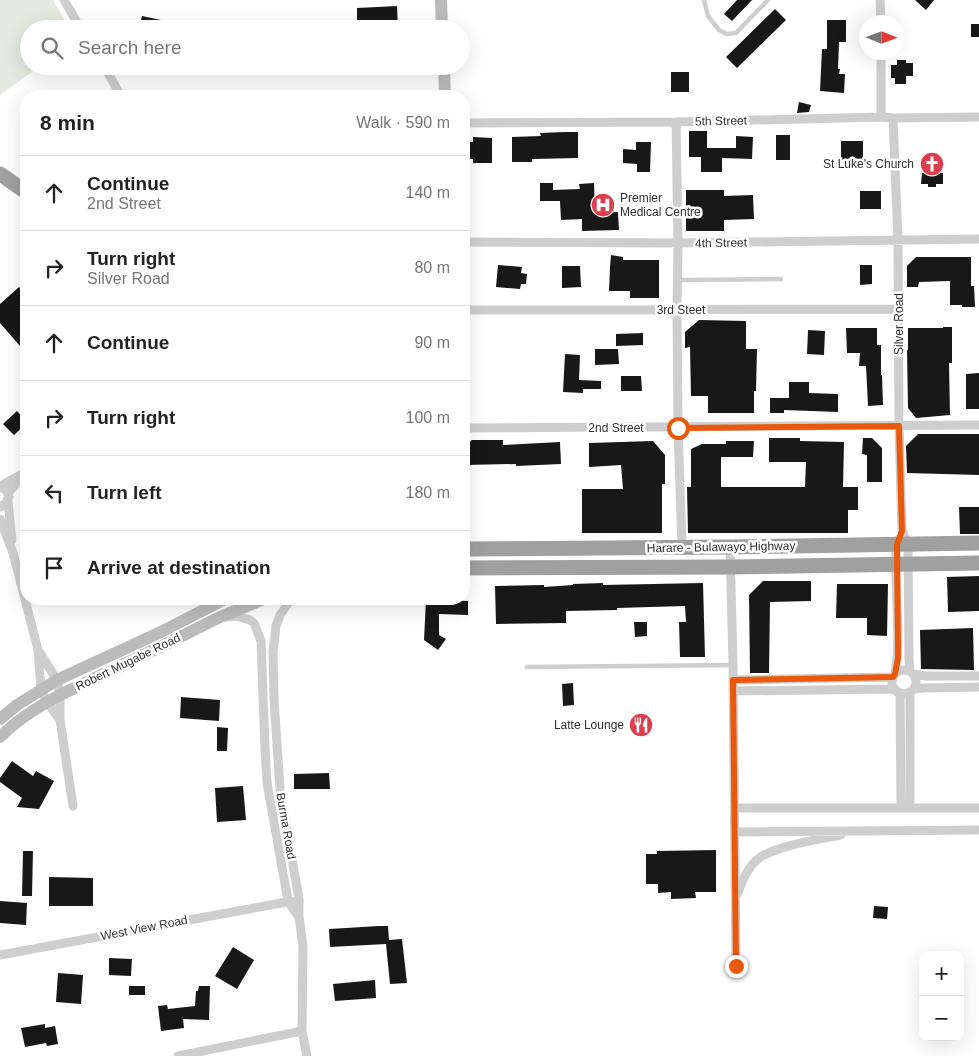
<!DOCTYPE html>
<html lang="en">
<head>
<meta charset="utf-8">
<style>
  :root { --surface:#fff; --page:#f2f2f2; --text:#222; --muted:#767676; --line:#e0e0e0 }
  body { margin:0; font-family:Helvetica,sans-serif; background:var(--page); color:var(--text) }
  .controls { position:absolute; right:15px; bottom:15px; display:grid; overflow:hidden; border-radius:10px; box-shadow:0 5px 20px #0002 }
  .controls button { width:45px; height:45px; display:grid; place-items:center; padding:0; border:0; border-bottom:1px solid var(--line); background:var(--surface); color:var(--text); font:25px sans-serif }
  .compass { position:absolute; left:859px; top:15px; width:45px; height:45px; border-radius:50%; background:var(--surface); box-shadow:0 5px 20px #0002; rotate:91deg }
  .stop { position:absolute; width:15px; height:15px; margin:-11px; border:4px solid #ea580c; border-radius:50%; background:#fff }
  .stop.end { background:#ea580c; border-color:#fff; box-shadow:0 1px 5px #0008 }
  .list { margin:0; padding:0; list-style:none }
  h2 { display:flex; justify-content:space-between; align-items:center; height:65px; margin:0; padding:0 20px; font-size:21px }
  h2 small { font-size:16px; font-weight:400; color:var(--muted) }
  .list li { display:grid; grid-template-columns:32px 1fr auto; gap:15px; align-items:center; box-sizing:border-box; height:75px; padding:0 20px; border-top:1px solid var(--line) }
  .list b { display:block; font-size:19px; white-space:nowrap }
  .list p { margin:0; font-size:16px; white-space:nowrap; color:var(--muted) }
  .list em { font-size:16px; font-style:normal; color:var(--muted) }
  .icon { flex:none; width:28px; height:28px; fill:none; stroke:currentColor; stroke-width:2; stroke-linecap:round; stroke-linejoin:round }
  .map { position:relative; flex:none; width:979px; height:1056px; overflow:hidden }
  .search { position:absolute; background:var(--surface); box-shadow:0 5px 20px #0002; left:20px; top:20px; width:450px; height:55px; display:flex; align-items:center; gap:12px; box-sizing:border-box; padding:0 18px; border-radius:28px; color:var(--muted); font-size:19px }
  .panel { position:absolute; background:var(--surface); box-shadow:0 5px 20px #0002; left:20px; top:90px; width:450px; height:515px; border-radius:20px }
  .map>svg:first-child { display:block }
  .green { fill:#e4eadd }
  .building { fill:#181818 }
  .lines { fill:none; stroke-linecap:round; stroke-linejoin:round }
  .service { stroke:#cecece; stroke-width:4.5 }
  .minor { stroke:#cecece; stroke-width:9 }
  .secondary { stroke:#bbb; stroke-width:12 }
  .trunk { stroke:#a0a0a0; stroke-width:15 }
  .route { stroke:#ea580c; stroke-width:6 }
  .labels { text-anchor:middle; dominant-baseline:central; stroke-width:5; stroke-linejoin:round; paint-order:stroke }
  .street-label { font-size:12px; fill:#313131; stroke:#fff }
  .poi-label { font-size:12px; fill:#313131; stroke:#fff; text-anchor:end }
</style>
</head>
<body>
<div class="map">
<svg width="979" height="1056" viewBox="0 0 979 1056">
  <rect width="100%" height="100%" fill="#fff"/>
  <path class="green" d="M0 0H53L70 29H29V66H40L0 95Z"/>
  <path class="building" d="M737 0H752L732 21 724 14Z
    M915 0H934L926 10Z
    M397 6 398 29H357V8Z
    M775 9 786 20 737 68 726 57Z
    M142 16 161 20 159 29H139Z
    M827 20H846V42H839L838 69H840L839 74H845L844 93 820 91 822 49H827Z
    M971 24H979V37H971Z
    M897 60H906V63H913V76H906V84H895V78H891V65H897Z
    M671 72H689V92H671Z
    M799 102 811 105 809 112 797 113Z
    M689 131H707V148H736V136L753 137 752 159 722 158V172H701V157H689Z
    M565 132H578V158L532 159V162H512V137L541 136 540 133Z
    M776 135H790V160H776Z
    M473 137 492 138V163H473V159H466L467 142H473Z
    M841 141H863V160H841Z
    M636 142H651L650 172H637V164L623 163V149L636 150Z
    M928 156H936V173H943V184H936V187H928V184H921L922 173H928Z
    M540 183H553V190L580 189 579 184 594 183 595 213 618 212 619 230 582 231V219L561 220 560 201H540Z
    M686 190H724V196L753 195 754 219 724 220V231H686Z
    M860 191H881V209H860Z
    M611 255 623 257V260H659V298H630V291H609L610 267Z
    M916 257H971V286H974L975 307H962V305H950V281L919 282 918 287H907V266Z
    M498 265 522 267 521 273 527 274 526 284H521L520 289 496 287Z
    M860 265H872V284L860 285Z
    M562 266H580L581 287 562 288Z
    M19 287 26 295V340L20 346 0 323V304Z
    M699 320 746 321V349H757L756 391H754V413H708V396H691L690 347 685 348V332Z
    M943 327H952V363H949L950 415 916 418 908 408 907 350H908V328H943Z
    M846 328H877V345H881V375H882L883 405 868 406 866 366H859L860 353H847Z
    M808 330 825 331 824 355 807 354Z
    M643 333V345L616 346V334Z
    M595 349H618L619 364 595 365Z
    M565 354 580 355 579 380 601 381V389H583V393L563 392Z
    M979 373V409H966V374Z
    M621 376H641L642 391H621Z
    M789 382H809V393L838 394V412L784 410V413H770V398H789Z
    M17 411 26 421V424L14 435 3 424Z
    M918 434H979V475L907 473 906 446Z
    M769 438H800V441L844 442 843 487H858V510H848V533H688L687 487H691V449L702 444H726V441H754L753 457H721V487H805L806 462H769Z
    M863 438H872L882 448V482H867V455L862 454Z
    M472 440H503V445L560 442 561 464 516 466V464L464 465V447Z
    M653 441 665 455V484H662V533H582V489H623L621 465 589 467V443Z
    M959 507H979V534H960Z
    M979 576V611L948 612 947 577Z
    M763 581H811V601L770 602 769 673H750L749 595Z
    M603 583V585L703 583 705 657H680L679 622H686L685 606 617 608V610L566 611V623L496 624 495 586 544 585V587L573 585V584Z
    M837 584H888L887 636 867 635V618H836Z
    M426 600 468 601V615L439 614V635L446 639 438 650 424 640Z
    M634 622H647V636L635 637Z
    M973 628 974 670 921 669 920 630Z
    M573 683 574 705 563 706 562 684Z
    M181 697 220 700 219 721 180 718Z
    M217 727 228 728 227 751H217Z
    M12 761 33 776 36 771 54 781 39 809 17 807 22 798 0 782V778Z
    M329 773 330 789H294V774Z
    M243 786 246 820 217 822 215 788Z
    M716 850V892H695L696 898 671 899V892L658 893V884H646V854H657V851Z
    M23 851H33L32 896H22Z
    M49 877 93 878V906H49Z
    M0 901 27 903 26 925 0 923Z
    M874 906 888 907 887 919 873 918Z
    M379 926H388L389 940 402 939 407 983 390 984 386 944 330 947 329 929Z
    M233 947 254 960 237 989 215 976Z
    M109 958 132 959 131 976 109 975Z
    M58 973 83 975 81 1004 56 1002Z
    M375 980 376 998 335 1001 333 984Z
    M129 986H145V995H129Z
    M199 986H210L209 1020 183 1019 184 1028 161 1031 158 1006 167 1005 168 1009 195 1006 196 991H198Z
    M45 1024V1028L55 1026 58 1044 47 1046 46 1043 25 1047 21 1028Z"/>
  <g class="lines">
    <path class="service" d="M704 0 708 16 719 30 727 34 736 33 768 0
      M677 280 781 279
      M527 667 733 665"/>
    <path class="minor" d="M64 0 81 29
      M880 0 881 22
      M881 52V117
      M104 66 121 96
      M893 118 898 241 899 426 902 531 908 544 909 658 910 671
      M676 122 678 243 677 310 678 428 682 547
      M464 123 676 122 881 117 893 118 979 117
      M464 242 678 243 979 239
      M464 310 899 309
      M464 428 979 425
      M0 486 26 472
      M0 487 6 490 9 497 5 504 0 507
      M8 493 24 475
      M8 501 12 540
      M0 519 13 553 38 650 41 689 47 702 60 720
      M730 547 733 665 736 966
      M291 599 280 615 276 626 273 652 274 699 280 790 299 899V917L303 946 302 1031 307 1056
      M226 617 236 616 250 620 254 623 261 641 265 749 267 783 288 901 298 916
      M40 653 57 680 60 695V720L73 806
      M892 682a12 12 0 1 1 24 0a12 12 0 1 1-24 0Z
      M895 674C900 643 897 611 896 579 896 568 894 550 898 540
      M913 674 926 676H979
      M733 680 893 677
      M914 689 924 688 979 687
      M733 691 894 689
      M910 692V808
      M900 693 901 808
      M734 808H979
      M735 832 979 830
      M738 893C742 881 748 867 758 859 774 846 820 839 841 835
      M0 955 292 901
      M178 1056 302 1031"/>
    <path class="secondary" d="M441 0 442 29
      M444 66 445 96
      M0 719 17 705 57 680 161 632 225 599
      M0 737C17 720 39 706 60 695L164 645 220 617 264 599"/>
    <path class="trunk" d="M0 174 26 192
      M464 549 730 547 979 543
      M464 568 731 567 979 563"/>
  </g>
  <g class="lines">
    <path class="route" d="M678 428 899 426 902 531 897 544 898 658 895 674 893 677 733 680 736 966"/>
  </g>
  <defs>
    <g id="church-disc" transform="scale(1.25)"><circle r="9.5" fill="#db3f4e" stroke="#fff"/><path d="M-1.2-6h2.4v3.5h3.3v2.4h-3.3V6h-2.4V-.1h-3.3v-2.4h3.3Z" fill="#fff"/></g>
    <g id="hospital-disc" transform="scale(1.25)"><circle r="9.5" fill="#db3f4e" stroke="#fff"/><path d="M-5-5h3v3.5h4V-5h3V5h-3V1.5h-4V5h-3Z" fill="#fff"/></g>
    <g id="restaurant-disc" transform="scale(1.25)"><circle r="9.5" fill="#db3f4e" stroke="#fff"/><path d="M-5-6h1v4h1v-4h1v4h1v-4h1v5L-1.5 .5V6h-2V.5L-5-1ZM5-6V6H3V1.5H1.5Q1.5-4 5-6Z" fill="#fff"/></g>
  </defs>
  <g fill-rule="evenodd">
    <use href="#church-disc" x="932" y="164"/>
    <use href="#hospital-disc" x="603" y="205"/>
    <use href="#restaurant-disc" x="641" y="725"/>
  </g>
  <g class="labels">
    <g class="street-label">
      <text transform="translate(721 121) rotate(-1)">5th Street</text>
      <text transform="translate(721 243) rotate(-1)">4th Street</text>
      <text x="681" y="310">3rd Steet</text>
      <text transform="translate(899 324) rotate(-90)">Silver Road</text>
      <text x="616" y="428">2nd Street</text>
      <text transform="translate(721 547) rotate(-1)">Harare - Bulawayo Highway</text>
      <text transform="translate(128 662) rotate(-26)">Robert Mugabe Road</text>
      <text transform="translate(286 826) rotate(80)">Burma Road</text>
      <text transform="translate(144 928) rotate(-11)">West View Road</text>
    </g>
    <g class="poi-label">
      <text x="914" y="164">St Luke's Church</text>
      <text x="620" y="198" text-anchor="start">Premier<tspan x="620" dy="14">Medical Centre</tspan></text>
      <text x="624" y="725">Latte Lounge</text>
    </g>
  </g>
</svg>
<div class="controls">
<button>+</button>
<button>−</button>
</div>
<svg class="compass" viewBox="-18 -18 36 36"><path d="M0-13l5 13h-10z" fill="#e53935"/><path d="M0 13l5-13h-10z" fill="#767676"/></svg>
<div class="stop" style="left:678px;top:428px"></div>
<div class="stop end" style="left:736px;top:966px"></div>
<div class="search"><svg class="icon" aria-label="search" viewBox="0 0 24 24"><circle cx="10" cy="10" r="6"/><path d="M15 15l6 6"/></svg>Search here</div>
<section class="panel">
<h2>8 min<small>Walk · 590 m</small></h2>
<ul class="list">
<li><svg class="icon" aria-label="ahead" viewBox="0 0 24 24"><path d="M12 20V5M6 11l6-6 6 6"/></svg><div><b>Continue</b><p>2nd Street</p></div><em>140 m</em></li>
<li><svg class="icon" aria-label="right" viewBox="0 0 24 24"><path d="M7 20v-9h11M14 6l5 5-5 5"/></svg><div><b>Turn right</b><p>Silver Road</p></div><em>80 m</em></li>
<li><svg class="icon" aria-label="ahead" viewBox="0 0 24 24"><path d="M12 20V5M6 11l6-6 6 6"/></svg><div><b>Continue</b></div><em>90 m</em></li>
<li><svg class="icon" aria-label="right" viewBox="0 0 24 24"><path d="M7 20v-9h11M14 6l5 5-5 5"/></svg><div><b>Turn right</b></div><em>100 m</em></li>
<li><svg class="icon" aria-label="left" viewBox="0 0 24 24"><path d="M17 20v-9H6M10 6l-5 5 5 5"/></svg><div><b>Turn left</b></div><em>180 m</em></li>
<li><svg class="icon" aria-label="arrive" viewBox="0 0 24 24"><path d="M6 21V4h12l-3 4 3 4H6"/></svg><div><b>Arrive at destination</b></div></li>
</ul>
</section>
</div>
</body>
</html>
